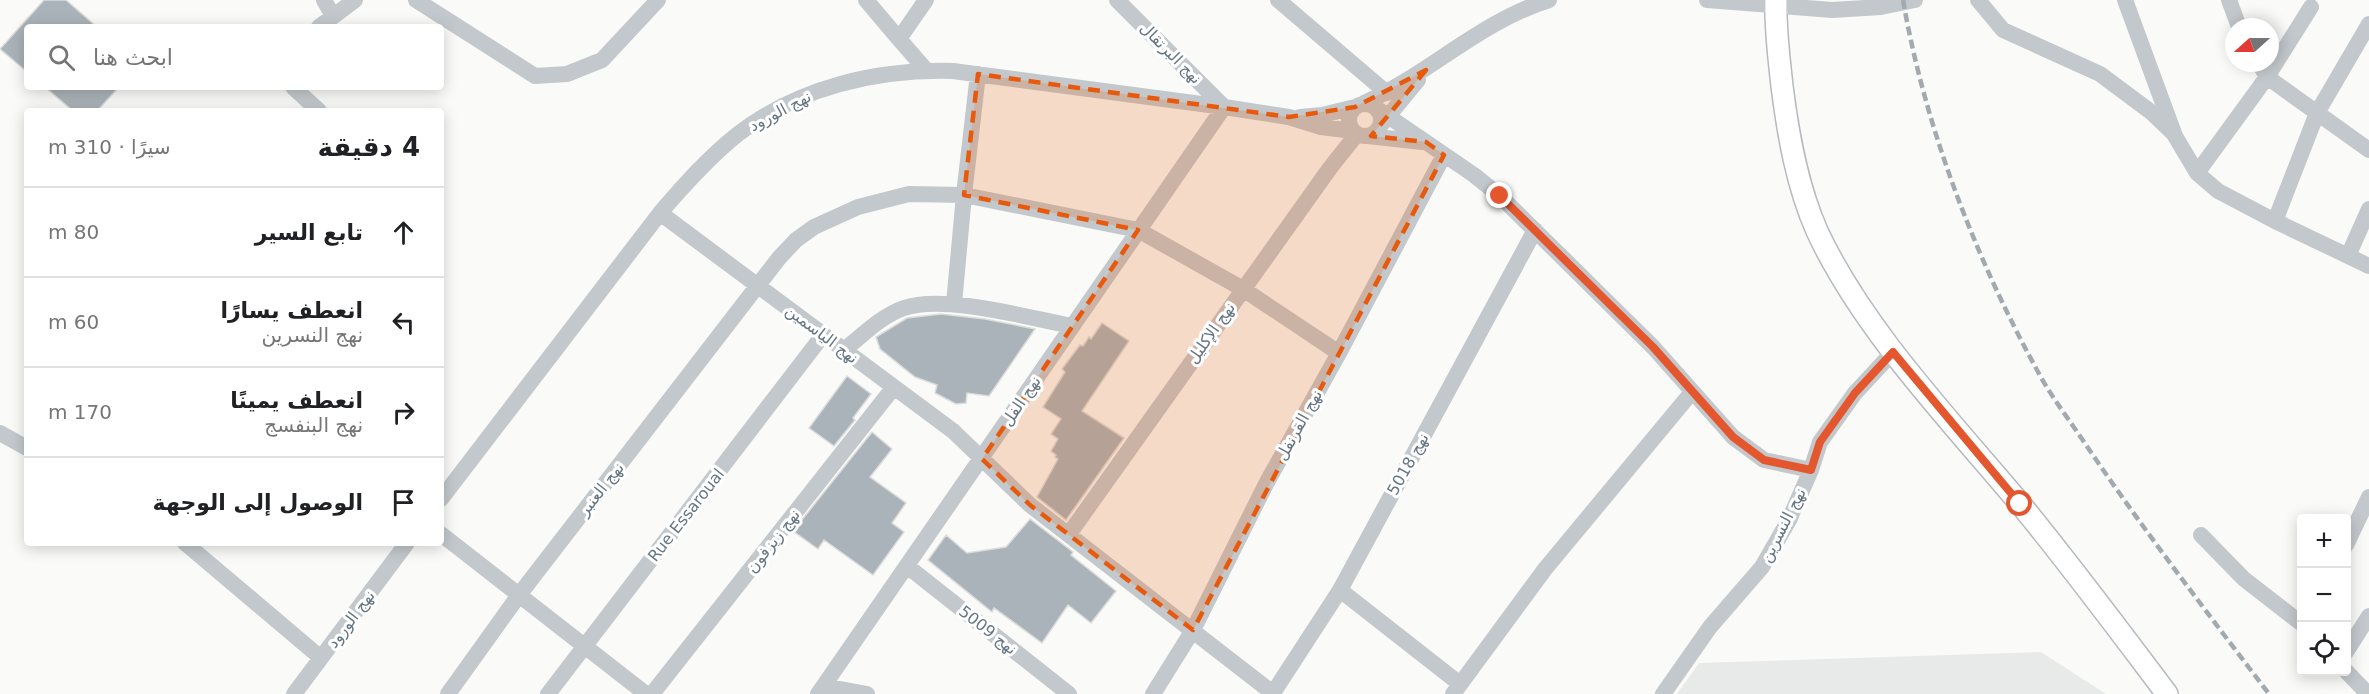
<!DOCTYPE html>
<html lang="ar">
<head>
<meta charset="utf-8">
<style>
  :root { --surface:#fff; --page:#f6f6f6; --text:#202124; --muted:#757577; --line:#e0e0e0 }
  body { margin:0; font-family:"DejaVu Sans","Noto Sans Arabic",sans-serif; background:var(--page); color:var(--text); direction:rtl }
  .controls { position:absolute; right:18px; bottom:18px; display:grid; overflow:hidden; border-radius:6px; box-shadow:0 3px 15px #0003 }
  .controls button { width:54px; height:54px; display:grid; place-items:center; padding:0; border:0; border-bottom:2px solid var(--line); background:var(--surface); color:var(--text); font:30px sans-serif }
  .compass { position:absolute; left:2225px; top:18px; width:54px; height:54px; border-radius:50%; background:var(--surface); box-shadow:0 3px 15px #0003; rotate:249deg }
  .stop { position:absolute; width:18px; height:18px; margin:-14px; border:4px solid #e4572e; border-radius:50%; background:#fff }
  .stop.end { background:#e4572e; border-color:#fff; box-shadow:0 2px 6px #0008 }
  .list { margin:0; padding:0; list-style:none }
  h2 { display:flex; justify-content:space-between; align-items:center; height:78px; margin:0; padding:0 24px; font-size:26px }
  h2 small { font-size:20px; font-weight:400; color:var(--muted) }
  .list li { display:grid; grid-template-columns:39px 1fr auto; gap:18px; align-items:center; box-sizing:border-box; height:90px; padding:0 24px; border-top:2px solid var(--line) }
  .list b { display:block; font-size:22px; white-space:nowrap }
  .list p { margin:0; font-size:20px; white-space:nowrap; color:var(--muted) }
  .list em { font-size:20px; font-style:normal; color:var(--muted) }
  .icon { flex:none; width:33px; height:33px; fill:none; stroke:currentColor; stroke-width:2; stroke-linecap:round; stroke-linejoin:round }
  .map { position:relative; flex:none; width:2369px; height:694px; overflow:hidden; direction:ltr }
  .search { position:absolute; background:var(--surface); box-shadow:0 3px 15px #0003; left:24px; top:24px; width:420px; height:66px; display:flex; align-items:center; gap:15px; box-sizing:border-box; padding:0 21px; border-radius:6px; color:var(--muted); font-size:22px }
  .panel { position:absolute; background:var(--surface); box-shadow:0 3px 15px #0003; left:24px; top:108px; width:420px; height:438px; border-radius:6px; direction:rtl }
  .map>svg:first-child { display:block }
  .built { fill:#e8e9e9 }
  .building { fill:#aab3b9; stroke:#dcdcda; stroke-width:1.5 }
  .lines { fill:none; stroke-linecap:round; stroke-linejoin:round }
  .major-casing { stroke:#b5babe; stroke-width:24 }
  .minor { stroke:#c3c8cc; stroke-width:16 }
  .major { stroke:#fff; stroke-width:21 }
  .rail { stroke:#a2aab0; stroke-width:4.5; stroke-dasharray:9 4.5; stroke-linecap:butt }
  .route { stroke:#e4572e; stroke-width:8 }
  .marked { fill:#e8590c; fill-opacity:0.2; stroke:#e8590c; stroke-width:4.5; stroke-dasharray:12 8; stroke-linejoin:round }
  .labels { text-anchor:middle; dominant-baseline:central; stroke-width:6; stroke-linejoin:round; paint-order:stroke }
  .street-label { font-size:16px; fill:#657683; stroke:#fff }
</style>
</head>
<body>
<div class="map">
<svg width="2369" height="694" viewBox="0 0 2369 694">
  <rect width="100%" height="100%" fill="#fafaf8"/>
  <path class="built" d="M2041 652 2106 694H1677L1699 663Z"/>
  <path class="building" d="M44 0H66L97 27H27V72L0 49Z
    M45 87H119L97 111H73Z
    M941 314 985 319 1035 329 989 396 967 393 966 403 956 404 935 393 937 385 915 377 880 349 876 337 907 318Z
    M1102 323 1129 341 1082 411 1124 438 1066 520 1037 497 1058 459 1055 457 1056 455 1051 451 1058 439 1051 434 1061 419 1043 407 1065 372 1062 369 1080 345 1083 346 1089 337 1091 339Z
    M847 376 871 394 853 418 855 420 834 446 809 428Z
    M872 432 892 449 870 477 906 503 892 523 904 532 873 575 824 540 818 549 793 531Z
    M1030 519 1073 552 1071 555 1116 591 1091 623 1068 605 1042 643 994 608 992 612 928 560 946 535 967 553 1006 547Z"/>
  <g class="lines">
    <g class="major-casing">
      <path id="major" d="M1776 0C1775 28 1779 58 1782 86 1788 134 1797 186 1817 231 1862 328 1948 418 2017 500 2069 563 2118 629 2167 694"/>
    </g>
    <path class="minor" d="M324 0 333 16
      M416 0 535 76 567 74 602 60 658 0
      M866 0 899 39
      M926 0 899 39 926 70
      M1117 0 1224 107
      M1278 0 1387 93
      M1707 0 1832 10 1881 7 1915 0
      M1978 0 2003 30 2100 74 2151 112 2173 133
      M2125 0 2175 136 2197 173 2218 191 2275 221 2369 266
      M2229 0 2239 27
      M319 27 355 0
      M2259 63 2267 77 2369 150
      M293 87 319 111
      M1364 103C1429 74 1481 21 1549 0
      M1349 120a16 16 0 1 1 32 0a16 16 0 1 1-32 0Z
      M1379 110 1474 175 1500 196 1653 347 1733 437 1764 460 1811 470
      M1300 117 1322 115 1355 107
      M1381 125 1418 80
      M1368 136 1422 142
      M2197 173 2267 77 2311 7
      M660 213 953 431 1030 505 1274 694
      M2275 221 2317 113 2369 24
      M2348 256 2369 209
      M954 304 964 195 978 74
      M844 350C863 335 881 316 904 308 944 294 1029 318 1072 326
      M0 433 27 448
      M441 499 660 213C684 185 709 157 738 134 799 87 877 69 953 71L1224 107 1289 117 1321 127 1353 131
      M441 534 646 694
      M1069 534 1330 168 1357 134
      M2201 535 2244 579 2302 624
      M185 543 321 658
      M2346 545 2369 497
      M907 566 1069 694
      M1340 590 1460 684
      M2346 652 2369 616
      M2346 671 2368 694
      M824 686 867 694
      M1273 693 1340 590 1535 230
      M294 694 407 543
      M448 694 519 595 779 258 796 240 814 227 858 207 909 194 964 195 1138 230 1243 289 1339 353
      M548 694 823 335
      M652 694 894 387
      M818 694 1224 107
      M1153 694 1193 630 1267 482 1339 353 1444 155
      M1453 694 1545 569 1692 392
      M1663 694 1710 627 1762 567 1789 520 1811 470 1820 442 1855 393 1893 352"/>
    <use href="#major" class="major"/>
    <path class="rail" d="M1903 0C1925 127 1975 257 2037 370 2050 395 2068 418 2084 442 2142 528 2206 611 2269 694"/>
  </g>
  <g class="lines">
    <path class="route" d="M1500 196 1653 347 1733 437 1764 460 1811 470 1820 442 1855 393 1893 352 2020 504"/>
  </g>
  <path class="marked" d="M1426 70 1371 136 1426 142 1444 155 1193 630 1030 505 982 459 1138 230 964 195 978 74 1289 117 1355 107Z"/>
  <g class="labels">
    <g class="street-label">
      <text transform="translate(1171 53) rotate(45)">نهج البرتقال</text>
      <text transform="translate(780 111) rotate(-28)">نهج الورود</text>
      <text transform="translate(1211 333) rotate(-55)">نهج الإكليل</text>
      <text transform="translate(822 334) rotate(37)">نهج الياسمين</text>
      <text transform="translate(1021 401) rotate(-56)">نهج الفل</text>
      <text transform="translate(1299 425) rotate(-61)">نهج القرنفل</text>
      <text transform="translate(1408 464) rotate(-61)">نهج 5018</text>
      <text transform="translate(601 489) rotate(-52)">نهج العنبر</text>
      <text transform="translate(686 515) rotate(-52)">Rue Essaroual</text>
      <text transform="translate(1783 525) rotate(-63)">نهج النسرين</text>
      <text transform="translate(773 541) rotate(-52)">نهج زيزفون</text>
      <text transform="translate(351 619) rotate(-53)">نهج الورود</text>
      <text transform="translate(988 630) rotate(38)">نهج 5009</text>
    </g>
  </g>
</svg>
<div class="controls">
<button>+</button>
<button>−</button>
<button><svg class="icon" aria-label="locate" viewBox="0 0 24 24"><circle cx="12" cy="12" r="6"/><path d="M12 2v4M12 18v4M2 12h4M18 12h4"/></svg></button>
</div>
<svg class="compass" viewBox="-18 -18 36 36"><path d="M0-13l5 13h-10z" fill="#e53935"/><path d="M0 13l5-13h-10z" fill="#757577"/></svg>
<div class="stop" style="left:2020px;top:504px"></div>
<div class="stop end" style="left:1500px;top:196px"></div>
<div class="search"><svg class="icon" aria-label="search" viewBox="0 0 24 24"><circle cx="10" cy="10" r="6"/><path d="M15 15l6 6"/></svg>ابحث هنا</div>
<section class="panel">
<h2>4 دقيقة<small>سيرًا · 310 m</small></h2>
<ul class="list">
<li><svg class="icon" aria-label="ahead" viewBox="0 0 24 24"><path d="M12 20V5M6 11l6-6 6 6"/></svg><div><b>تابع السير</b></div><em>80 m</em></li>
<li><svg class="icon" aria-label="left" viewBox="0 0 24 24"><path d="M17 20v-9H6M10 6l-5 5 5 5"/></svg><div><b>انعطف يسارًا</b><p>نهج النسرين</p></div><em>60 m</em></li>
<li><svg class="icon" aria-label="right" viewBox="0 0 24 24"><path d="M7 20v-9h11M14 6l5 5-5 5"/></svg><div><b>انعطف يمينًا</b><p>نهج البنفسج</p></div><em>170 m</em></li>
<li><svg class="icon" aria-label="arrive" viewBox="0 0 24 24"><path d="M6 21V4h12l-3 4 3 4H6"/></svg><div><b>الوصول إلى الوجهة</b></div></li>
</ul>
</section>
</div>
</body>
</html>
